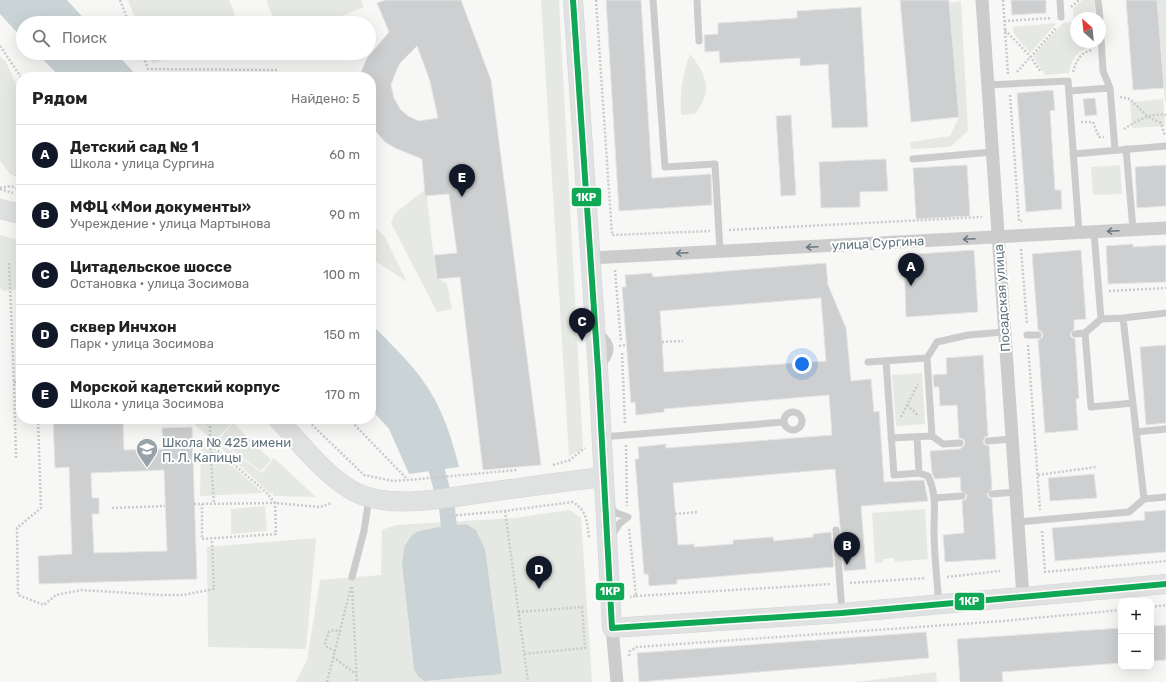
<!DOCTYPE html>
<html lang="ru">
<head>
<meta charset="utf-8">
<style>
  :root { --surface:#fff; --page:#f2f2f2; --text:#222; --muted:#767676; --line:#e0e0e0; --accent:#111827 }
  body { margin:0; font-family:Rubik,sans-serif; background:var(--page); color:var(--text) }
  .controls { position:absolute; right:12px; bottom:12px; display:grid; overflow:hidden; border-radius:8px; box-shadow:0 4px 16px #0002 }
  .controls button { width:36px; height:36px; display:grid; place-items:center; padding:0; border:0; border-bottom:1px solid var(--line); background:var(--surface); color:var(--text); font:20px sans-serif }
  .compass { position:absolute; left:1070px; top:12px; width:36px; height:36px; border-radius:50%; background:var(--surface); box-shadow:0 4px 16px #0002; rotate:333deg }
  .you { position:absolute; left:802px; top:364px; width:14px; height:14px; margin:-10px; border:3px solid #fff; border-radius:50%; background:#1a73e8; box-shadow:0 0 0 6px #1a73e833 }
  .badge { display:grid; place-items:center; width:26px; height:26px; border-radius:50%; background:var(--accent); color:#fff; font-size:13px; font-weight:700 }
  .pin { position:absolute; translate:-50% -33px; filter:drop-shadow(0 1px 2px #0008) }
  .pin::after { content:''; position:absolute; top:21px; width:14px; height:12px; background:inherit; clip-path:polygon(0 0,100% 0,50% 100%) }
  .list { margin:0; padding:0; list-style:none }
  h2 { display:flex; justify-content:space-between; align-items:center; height:52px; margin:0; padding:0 16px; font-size:17px }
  h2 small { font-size:13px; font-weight:400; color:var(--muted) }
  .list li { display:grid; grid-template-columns:26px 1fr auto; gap:12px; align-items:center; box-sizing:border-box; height:60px; padding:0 16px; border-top:1px solid var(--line) }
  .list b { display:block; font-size:15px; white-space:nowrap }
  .list p { margin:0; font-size:13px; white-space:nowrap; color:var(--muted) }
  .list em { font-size:13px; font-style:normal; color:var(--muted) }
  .icon { flex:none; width:22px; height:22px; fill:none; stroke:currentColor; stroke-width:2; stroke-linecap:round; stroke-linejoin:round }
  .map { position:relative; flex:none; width:1166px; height:682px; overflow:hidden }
  .search { position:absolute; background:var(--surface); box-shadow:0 4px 16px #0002; left:16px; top:16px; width:360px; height:44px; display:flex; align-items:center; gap:10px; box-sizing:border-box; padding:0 14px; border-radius:22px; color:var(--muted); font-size:15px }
  .panel { position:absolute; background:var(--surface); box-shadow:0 4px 16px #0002; left:16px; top:72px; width:360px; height:352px; border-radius:16px }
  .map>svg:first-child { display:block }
  .green { fill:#e6e9e3; fill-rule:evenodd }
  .water { fill:#cad4d6 }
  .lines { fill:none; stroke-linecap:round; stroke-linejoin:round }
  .canal { stroke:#cad4d6; stroke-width:16 }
  .building { fill:#cdcfd0; stroke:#e6e6e6; fill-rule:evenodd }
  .secondary-casing { stroke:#d4d5d6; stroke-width:20 }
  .path { stroke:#c8cacb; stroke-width:2.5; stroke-dasharray:2 2; stroke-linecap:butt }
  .lane { stroke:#cccccd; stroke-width:7 }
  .street { stroke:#cccccd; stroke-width:13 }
  .secondary { stroke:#e0e1e1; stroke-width:19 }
  .bus-1-casing { stroke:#fff; stroke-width:9 }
  .bus-1 { stroke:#10a855; stroke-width:6 }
  .oneway { stroke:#687a84 }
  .labels { text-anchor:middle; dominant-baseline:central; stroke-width:4; stroke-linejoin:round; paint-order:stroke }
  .street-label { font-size:13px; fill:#637680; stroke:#fff }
  .poi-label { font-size:13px; fill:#637680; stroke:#fff; text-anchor:start }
  .line-badge { stroke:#fff; stroke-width:1.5 }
  .badge-label { font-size:11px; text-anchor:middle; font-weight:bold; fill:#fff }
</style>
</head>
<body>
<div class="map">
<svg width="1166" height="682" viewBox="0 0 1166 682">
  <rect width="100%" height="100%" fill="#f7f7f6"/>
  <path class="green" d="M128 0H229L238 23H137Z
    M266 0H361L364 7 325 23H275Z
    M541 0H559L583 449 569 456Z
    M1082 0H1094L1095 18H1076V42H1097V45C1079 49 1073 55 1069 73L1045 75 1033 56 1063 23 1074 22 1073 8Z
    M1157 0H1166V101H1165Z
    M961 1 968 131 950 147 911 149 910 142 950 136 959 117 949 3Z
    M1057 23 1030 53 1014 34 1013 27Z
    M148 53H180L153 64Z
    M690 54C707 75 713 92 695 114L681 115C680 93 682 75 690 54Z
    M0 56 6 62 18 88 21 90V179L10 174 0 161Z
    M1163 99 1165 126 1132 128 1130 102Z
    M1120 165 1122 194 1093 195 1091 167Z
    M426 189 436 277 447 284 452 309 437 312 391 223 395 213Z
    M374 226 385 237 407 282 371 258V228Z
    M0 235 21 241V289L3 291 0 288Z
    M922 373 925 424 896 426 892 375Z
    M189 419H235L216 440 262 473 274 458 316 497 273 496V493H270Z
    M233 423 271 460 261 471 218 440Z
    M201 447H211L263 493 200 496Z
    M265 506 267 531 231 534V509Z
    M925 509 928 559 895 562 894 558 883 559V562L875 563 872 513Z
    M570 510 581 518 592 682H296L307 660 320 580 381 575 382 530 396 525 514 518ZM466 524 414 669 402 565 404 547 419 531 444 526Z
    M316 538 306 649 208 647 207 547Z
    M936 672 937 682H856Z"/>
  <path class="water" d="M0 0H67L88 23H23V39L0 14Z
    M37 53H116L138 77H60Z
    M371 324C393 346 419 370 434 398 446 420 453 443 459 467L409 474 389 429 371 409Z
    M466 524 476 530 485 549 502 674 424 681 418 676 414 669 402 565 404 547 412 535 419 531 444 526Z"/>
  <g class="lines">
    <path class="canal" d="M431 450 447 508 451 546"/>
  </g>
  <path class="building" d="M385 0H461L491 80 541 465 483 470 460 277 437 279 434 255 457 253 449 194 425 196 422 159 395 148 385 142 371 126V77H359L367 58 389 32 377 3ZM417 46 430 81 438 118 419 121 408 116 400 109 394 98 391 85 395 74 400 63Z
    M606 0H641L652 178 711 174 712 205 619 211Z
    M900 0H949L959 117 911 122Z
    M1011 0H1046V13L1012 15Z
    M1126 0H1157L1164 88 1133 90Z
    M861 7 868 127 832 128 828 64 800 66V58L720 63 719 51 705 52 704 35 718 34V23L797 18V11Z
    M1053 90 1055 110 1050 111 1055 190H1061L1062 209 1026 212 1017 93Z
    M1095 98 1097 115 1085 116 1083 99Z
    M791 115 796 195 781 196 776 116Z
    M886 159 888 191 860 192V207L821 208 819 162Z
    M967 165 970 216 916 219 913 168Z
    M1166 165V206L1137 208 1135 167Z
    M1133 244V247L1166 245V282L1108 284 1106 246Z
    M974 250 978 312 906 317 904 255Z
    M1081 250 1086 319 1074 320V329L1070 334 1071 337 1075 339 1079 398 1076 399 1078 430 1045 433 1038 340 1042 338 1043 335 1041 331 1038 330 1032 254Z
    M826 263 828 285 846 328 851 381 871 379 874 412 879 411 884 482 924 480 928 501 861 506 866 569 844 571 835 469 673 483 678 545 694 544V547L733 544V540L773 537 774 541 813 537V534L831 532 834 567 677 580V584L649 586 648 574H644L635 459H639L638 447 666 444V448L832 435 829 395 664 409V412L636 415 635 402 631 403 622 287H626L625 275 652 273 653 277ZM821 298 826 361 664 372 660 311Z
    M1166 345V423L1146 425 1140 347Z
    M983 355 988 436 985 437 983 441 984 444 989 446 992 489 987 494 988 497 992 499 996 559 945 562 943 535 964 533 962 501 966 499 967 495 961 491 960 477 935 479 932 473 930 451 960 449 964 446 965 442 963 439 959 438 957 405 940 406 939 387H934L933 375 947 374 946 358Z
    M53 419H123L124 450 163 449 162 428 192 427 197 579 39 584 38 556 72 554 69 467 55 468ZM164 470 167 551 94 553 92 514H99V498H92L91 473Z
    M1094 474 1097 498 1050 501 1048 478Z
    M1166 510V552L1055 561 1052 528 1145 520 1144 512Z
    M1166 625V660L1151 661V626Z
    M1121 628V663L1002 672 1003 682H960L957 639Z
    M926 632 929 658 639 682 637 653Z"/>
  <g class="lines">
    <g class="secondary-casing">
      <path id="secondary" d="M573 0 598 369 612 628 842 613 1166 584
        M0 209 21 214
        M278 419C299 442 329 480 357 493 394 510 450 497 489 492 527 487 566 481 604 477"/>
    </g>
    <path class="path" d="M120 0 129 23
      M596 0 612 235 710 231
      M1003 0 1008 74
      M1071 7 1079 0
      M1004 21 1052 18
      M1005 30 1030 56 1041 72
      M0 46 21 77
      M142 53 148 69 278 70
      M1017 72 1057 27
      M1073 72C1076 61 1081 52 1092 50
      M1010 95 1019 221H1022
      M1120 97 1130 99 1148 117 1161 123 1165 136
      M1081 122H1093L1099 137H1104
      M1124 129C1136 121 1152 112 1166 115
      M0 188 11 186 21 190
      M0 189 13 193
      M729 230 982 217
      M1021 249 1027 324
      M9 263 14 382
      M615 270 621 342
      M1109 291 1166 288
      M662 342 683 341
      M1028 345 1040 510
      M619 346 627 345
      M622 353 625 424
      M907 405 919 416
      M901 417 918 384
      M38 419 41 508 17 528 18 595 44 605 56 595 82 590 162 595H183L214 589 212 539
      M206 419 210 427V444L266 492 275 503 320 507 332 503
      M306 419 364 475 393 481 408 480 517 470
      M349 419 408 480
      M210 444 214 504
      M626 445 627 506
      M16 458 14 382 21 383
      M553 465 570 460 585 448
      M1038 475 1096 467
      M194 504 275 503 276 534 202 539V504
      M112 508 165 506
      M505 511 528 682
      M675 514 698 512
      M448 516 505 511 572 502C587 509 587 523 589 537
      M629 529 636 596 630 597
      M1042 531 1045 572 1166 561
      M947 577 1000 571
      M850 583 926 578
      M352 587 357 682
      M636 596 831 584
      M1151 607 1166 605
      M518 612 582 607 585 648 524 654
      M335 651 327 647 325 643 329 632 334 630 340 632
      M629 656 630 651 637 647 1003 621 1121 610
      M333 657 356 674
      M327 682 351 587"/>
    <path class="lane" d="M653 0 665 167 715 164 720 251
      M697 0 699 41
      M1060 0 1061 17
      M1098 0 1100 18
      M1100 23 1103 71 1110 88 1115 150
      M988 85 1068 81 1079 232
      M1069 91 1110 88
      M1126 149 1133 229
      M1073 154 1166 146
      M913 159 992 152
      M1123 318 1166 313
      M599 332C614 344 613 353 601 366
      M1085 333 1091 407 1133 403
      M1075 334 1085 333 1101 319 1094 232
      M1027 335H1038
      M886 361 894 475 919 473 917 437
      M868 362 927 358 937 342 968 335 1004 332
      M784 421a9 9 0 1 1 18 0a9 9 0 1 1-18 0Z
      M1136 432 1166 429
      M932 436 943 444 960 443
      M602 437 784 422
      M891 438 932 436 927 358
      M988 441 1012 439
      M919 473 928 476C937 495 934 509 934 530 934 554 937 579 939 604
      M992 494 1016 492
      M934 498 962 496
      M1144 499 1166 497
      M609 505 616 513 628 517 620 523 612 535
      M1018 522 1129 512 1144 499 1123 318 1101 319
      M836 530 842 612
      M352 577 364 531 369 498"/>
    <path class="street" d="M982 0 1023 597
      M590 258 1166 228
      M612 628 617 682"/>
    <use href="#secondary" class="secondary"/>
    <g class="bus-1-casing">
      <path id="bus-1" d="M573 0 598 369 612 628 842 613 1166 584"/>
    </g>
    <use href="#bus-1" class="bus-1"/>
  </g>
  <defs><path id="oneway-shaft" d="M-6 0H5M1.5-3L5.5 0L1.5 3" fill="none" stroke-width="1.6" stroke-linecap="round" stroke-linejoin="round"/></defs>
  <g class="oneway">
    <use href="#oneway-shaft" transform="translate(1113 231) rotate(177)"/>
    <use href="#oneway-shaft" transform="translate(969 239) rotate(177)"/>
    <use href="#oneway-shaft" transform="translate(812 247) rotate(177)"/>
    <use href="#oneway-shaft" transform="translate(682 253) rotate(177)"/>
  </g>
  <defs>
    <g id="school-pin" transform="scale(1.15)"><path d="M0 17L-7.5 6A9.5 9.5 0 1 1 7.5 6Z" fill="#97a3a9" stroke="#fff"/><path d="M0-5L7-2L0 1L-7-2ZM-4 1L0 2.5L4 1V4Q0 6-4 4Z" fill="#fff"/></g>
  </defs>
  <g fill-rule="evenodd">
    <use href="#school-pin" x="147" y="449"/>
  </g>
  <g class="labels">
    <g class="street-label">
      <text transform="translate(878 243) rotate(-3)">улица Сургина</text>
      <text transform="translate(1002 298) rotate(-94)">Посадская улица</text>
    </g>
    <g class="poi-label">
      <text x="162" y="442">Школа № 425 имени<tspan x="162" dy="15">П. Л. Капицы</tspan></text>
    </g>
  </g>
  <g class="line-badge">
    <rect x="571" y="187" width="31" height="20" rx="4" fill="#10a855"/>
    <rect x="595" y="582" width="30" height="19" rx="4" fill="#10a855"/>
    <rect x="954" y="592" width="31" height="19" rx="4" fill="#10a855"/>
  </g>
  <g class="badge-label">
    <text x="586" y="201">1КР</text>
    <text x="610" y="595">1КР</text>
    <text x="969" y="605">1КР</text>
  </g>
</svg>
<div class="controls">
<button>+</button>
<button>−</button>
</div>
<svg class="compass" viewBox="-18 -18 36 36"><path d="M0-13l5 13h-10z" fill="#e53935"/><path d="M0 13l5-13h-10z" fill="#767676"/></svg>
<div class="you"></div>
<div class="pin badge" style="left:911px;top:286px">A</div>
<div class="pin badge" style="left:847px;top:565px">B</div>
<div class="pin badge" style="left:582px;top:341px">C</div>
<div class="pin badge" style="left:539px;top:589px">D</div>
<div class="pin badge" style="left:462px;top:197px">E</div>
<div class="search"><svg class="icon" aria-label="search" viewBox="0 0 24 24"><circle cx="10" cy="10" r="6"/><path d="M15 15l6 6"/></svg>Поиск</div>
<section class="panel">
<h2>Рядом<small>Найдено: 5</small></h2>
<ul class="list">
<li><span class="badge">A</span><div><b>Детский сад № 1</b><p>Школа · улица Сургина</p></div><em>60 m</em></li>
<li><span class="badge">B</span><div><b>МФЦ «Мои документы»</b><p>Учреждение · улица Мартынова</p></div><em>90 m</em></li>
<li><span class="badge">C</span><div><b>Цитадельское шоссе</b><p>Остановка · улица Зосимова</p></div><em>100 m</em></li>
<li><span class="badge">D</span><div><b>сквер Инчхон</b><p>Парк · улица Зосимова</p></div><em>150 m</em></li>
<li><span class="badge">E</span><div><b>Морской кадетский корпус</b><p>Школа · улица Зосимова</p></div><em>170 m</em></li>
</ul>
</section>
</div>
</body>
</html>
